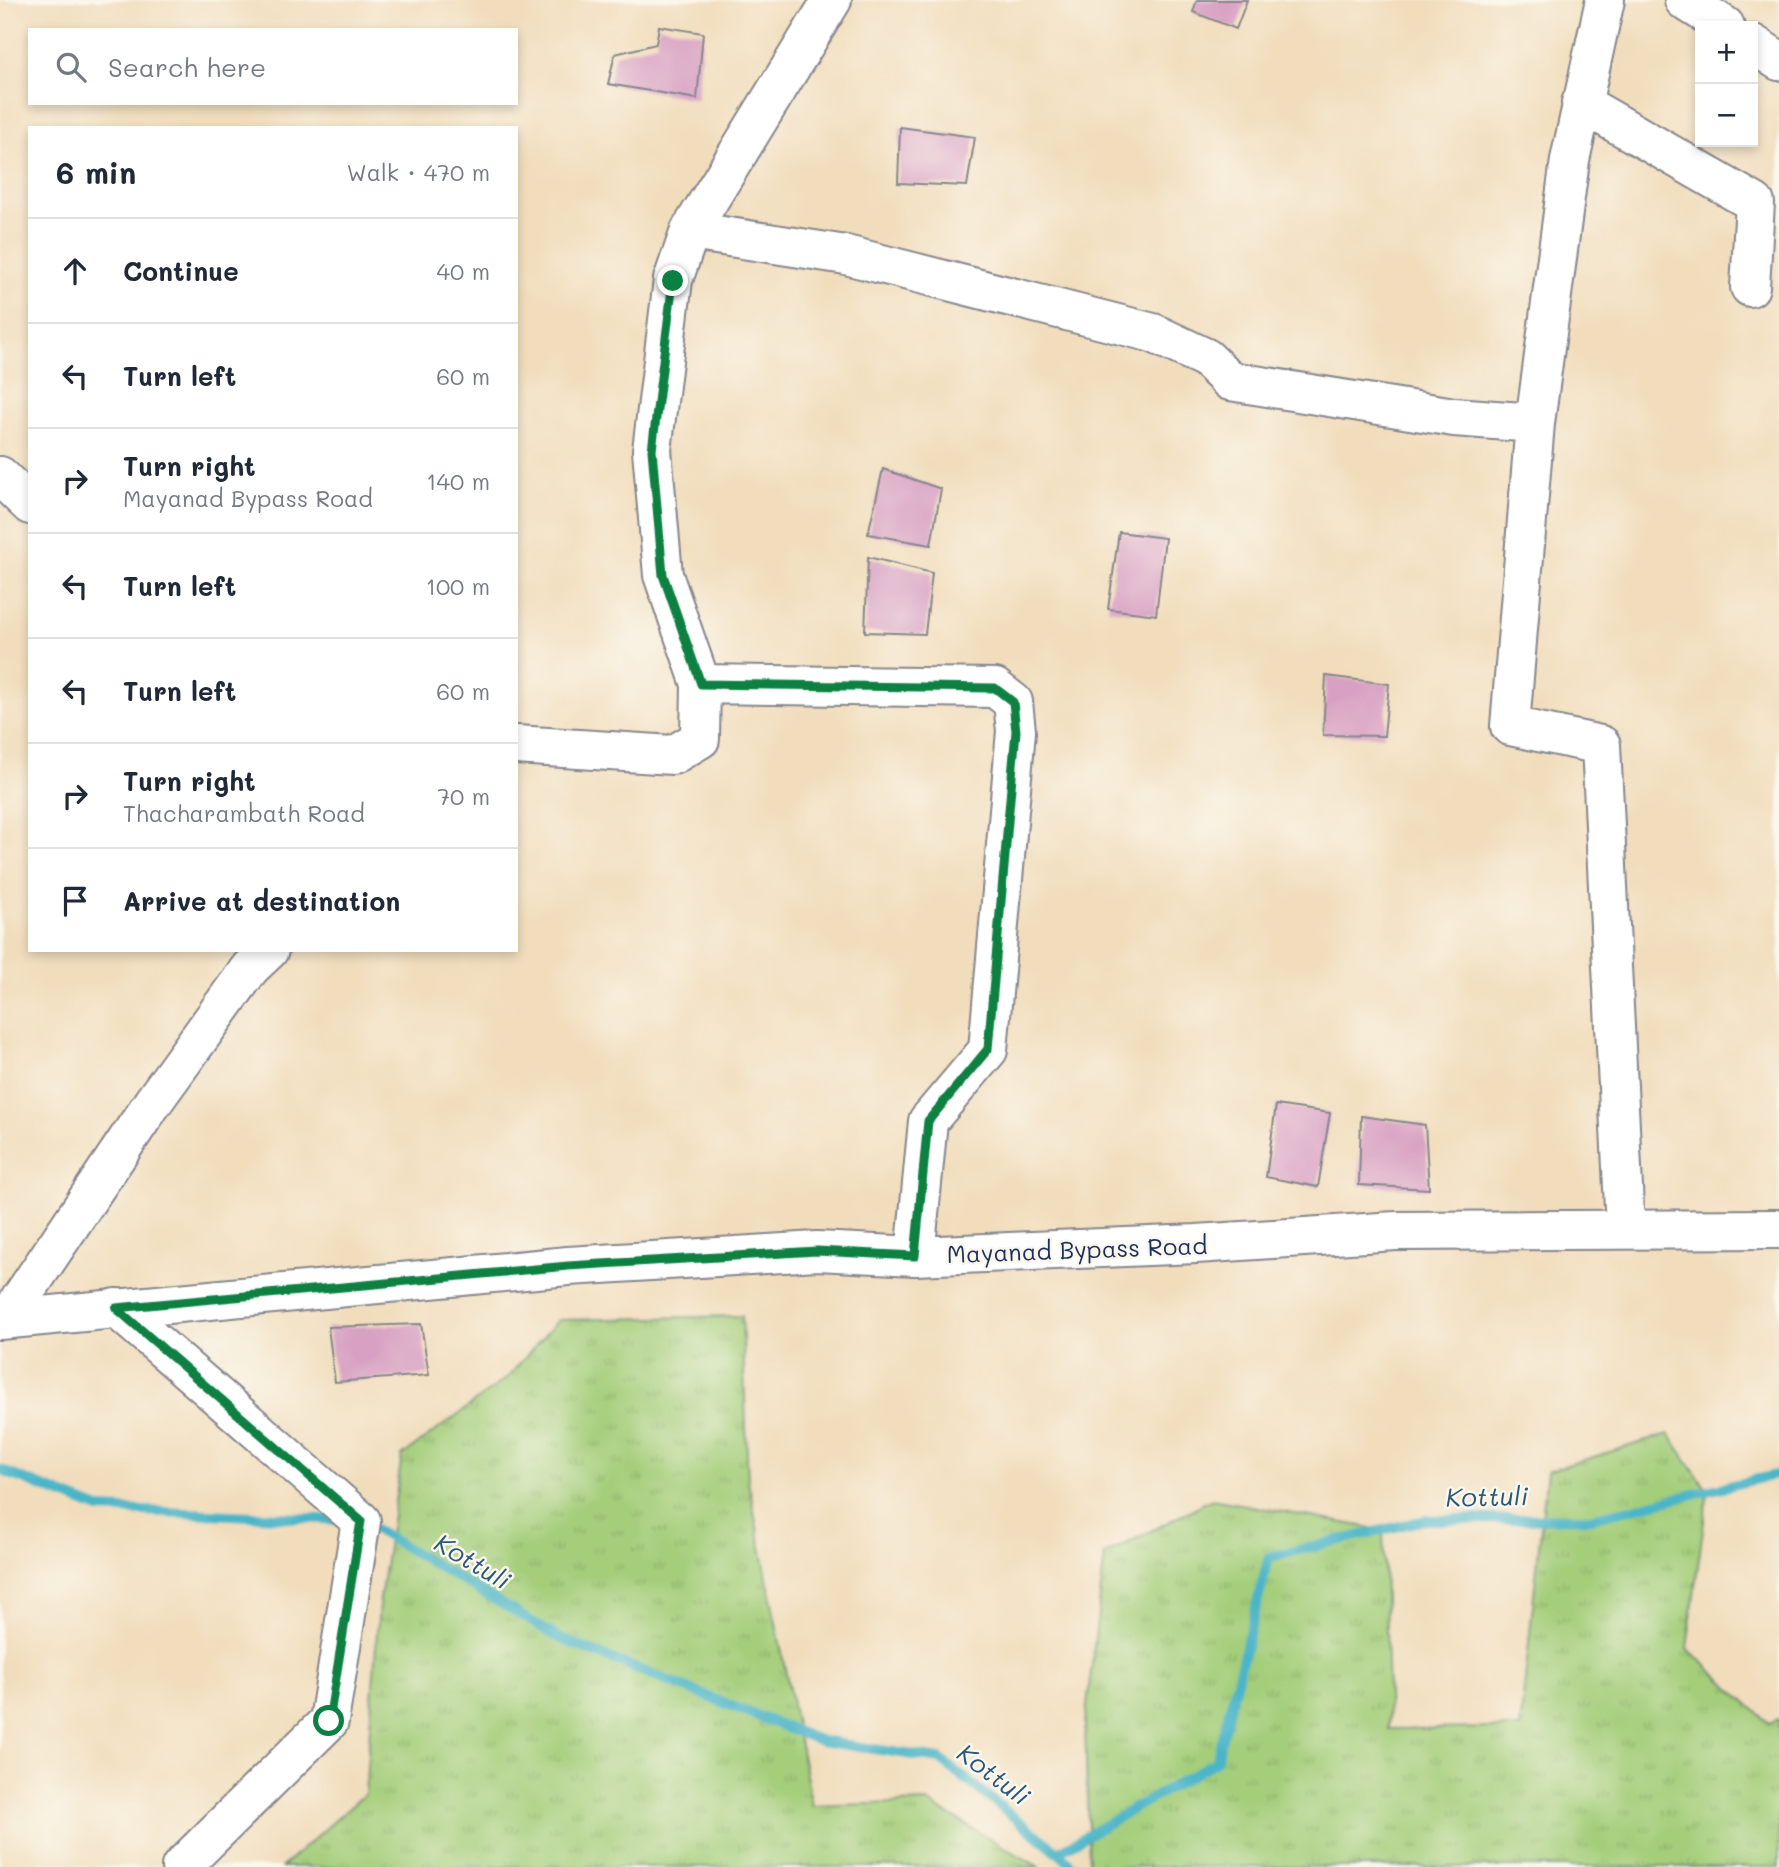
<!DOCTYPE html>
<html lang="en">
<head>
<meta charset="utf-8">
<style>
  :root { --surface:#fff; --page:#f6f6f7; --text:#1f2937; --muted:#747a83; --line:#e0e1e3 }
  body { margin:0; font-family:Mali,sans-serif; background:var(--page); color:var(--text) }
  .controls { position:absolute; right:21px; top:21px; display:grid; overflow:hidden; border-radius:0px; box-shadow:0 4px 10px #0003 }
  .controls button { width:63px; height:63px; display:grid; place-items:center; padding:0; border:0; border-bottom:2px solid var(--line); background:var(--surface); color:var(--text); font:35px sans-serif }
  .stop { position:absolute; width:21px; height:21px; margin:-16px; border:5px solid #0b8043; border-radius:50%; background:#fff }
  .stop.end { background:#0b8043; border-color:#fff; box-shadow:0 2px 7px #0008 }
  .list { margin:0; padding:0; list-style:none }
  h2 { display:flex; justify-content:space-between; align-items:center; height:91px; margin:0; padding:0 28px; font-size:30px }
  h2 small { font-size:23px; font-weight:400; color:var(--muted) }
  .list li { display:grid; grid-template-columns:46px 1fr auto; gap:21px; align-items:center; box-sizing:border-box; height:105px; padding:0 28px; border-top:2px solid var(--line) }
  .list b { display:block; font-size:26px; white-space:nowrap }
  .list p { margin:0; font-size:23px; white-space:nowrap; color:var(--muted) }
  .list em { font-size:23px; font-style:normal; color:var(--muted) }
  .icon { flex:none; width:38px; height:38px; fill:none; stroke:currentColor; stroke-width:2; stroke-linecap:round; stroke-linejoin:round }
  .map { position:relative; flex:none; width:1779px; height:1867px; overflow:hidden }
  .search { position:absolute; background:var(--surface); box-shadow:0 4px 10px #0003; left:28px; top:28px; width:490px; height:77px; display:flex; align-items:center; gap:18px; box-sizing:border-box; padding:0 24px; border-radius:0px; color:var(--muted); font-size:26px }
  .panel { position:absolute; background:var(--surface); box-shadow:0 4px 10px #0003; left:28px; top:126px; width:490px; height:826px; border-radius:0px }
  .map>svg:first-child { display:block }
  .grass { fill:url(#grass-tufts); stroke:#607e6c; stroke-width:2 }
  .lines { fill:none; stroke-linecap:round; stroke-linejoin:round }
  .stream { stroke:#4bb5c8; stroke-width:10 }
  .building { fill:#d8a0c3 }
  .minor-casing { stroke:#86868d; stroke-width:42 }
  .major-casing { stroke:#86868d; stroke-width:42 }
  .minor { stroke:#fff; stroke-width:38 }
  .major { stroke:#fff; stroke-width:38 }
  .route { stroke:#0b8043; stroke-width:9 }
  .labels { text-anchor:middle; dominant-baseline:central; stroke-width:5; stroke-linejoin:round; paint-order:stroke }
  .street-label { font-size:24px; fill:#1b2f5e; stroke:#fbf7ec }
  .water-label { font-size:26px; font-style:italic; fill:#29577e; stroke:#fbf7ec }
</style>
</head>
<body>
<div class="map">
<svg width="1779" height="1867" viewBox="0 0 1779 1867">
  <defs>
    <pattern id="grass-tufts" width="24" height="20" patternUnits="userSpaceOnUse" patternTransform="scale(1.75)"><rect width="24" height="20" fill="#a4ce7a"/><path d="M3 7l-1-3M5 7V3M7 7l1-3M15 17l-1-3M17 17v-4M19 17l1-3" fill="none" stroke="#8db16c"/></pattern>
  </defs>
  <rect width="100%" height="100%" fill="#fbf7ec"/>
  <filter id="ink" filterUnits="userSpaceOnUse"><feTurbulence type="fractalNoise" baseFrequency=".0143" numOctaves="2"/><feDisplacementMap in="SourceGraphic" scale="14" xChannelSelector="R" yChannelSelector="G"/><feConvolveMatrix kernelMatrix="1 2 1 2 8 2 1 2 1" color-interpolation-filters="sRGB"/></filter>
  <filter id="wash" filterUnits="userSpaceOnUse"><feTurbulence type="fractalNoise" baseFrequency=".00686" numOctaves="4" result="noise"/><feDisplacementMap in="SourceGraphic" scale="28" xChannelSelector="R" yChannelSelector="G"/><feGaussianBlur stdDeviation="1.57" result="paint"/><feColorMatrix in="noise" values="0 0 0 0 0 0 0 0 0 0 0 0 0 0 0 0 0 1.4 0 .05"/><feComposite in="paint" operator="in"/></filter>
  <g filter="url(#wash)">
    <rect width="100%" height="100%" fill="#f1ddbc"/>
    <path class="grass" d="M742 1316 748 1481 812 1806 927 1802 1039 1867H282L365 1794 379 1605 402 1456 507 1378 558 1320Z
      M1669 1434 1708 1491 1687 1648 1769 1723 1779 1719V1867H1089L1085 1722 1105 1555 1212 1499 1383 1530 1389 1729 1520 1728 1547 1471Z"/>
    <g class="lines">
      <path class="stream" d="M0 1470 99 1509 344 1520
        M366 1524 561 1639 821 1741 940 1759 1058 1852 1216 1761 1269 1557 1425 1520 1591 1518 1779 1474
        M1058 1852 1073 1867"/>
    </g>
    <g id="blocks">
      <path class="building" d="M1197 0H1247L1236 29 1193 12Z
        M659 26 703 33 697 99 608 84 615 54 656 44Z
        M900 127 975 137 967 186 898 183Z
        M883 469 941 489 931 545 868 534Z
        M1119 532 1165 538 1156 615 1108 609Z
        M868 557 932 573 925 634 865 632Z
        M1326 676 1389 684 1384 736 1323 735Z
        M1276 1105 1330 1113 1318 1187 1266 1177Z
        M1361 1116 1425 1125 1429 1189 1359 1185Z
        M421 1324 429 1375 335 1382 328 1327Z"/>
    </g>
  </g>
  <g filter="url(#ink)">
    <use href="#blocks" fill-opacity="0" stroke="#86868d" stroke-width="2"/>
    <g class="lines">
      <g class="minor-casing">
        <path id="minor" d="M1605 0 1570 160 1535 423 1510 726 1601 745 1625 1228
          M1684 0 1725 26
          M1753 44 1779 61
          M1581 103 1755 203 1750 287
          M690 231 846 255 1153 333 1206 358 1230 381 1454 417 1535 423
          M0 476 30 505
          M701 684 995 688 1013 702 1016 731 988 1050 928 1121 915 1256
          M516 745 673 755 700 739 701 684 663 575 652 450 673 280 690 231 832 0
          M116 1308 361 1521 329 1721 181 1867
          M7 1319 153 1102 250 968 269 950"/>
      </g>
      <g class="major-casing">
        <path id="major" d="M0 1320 568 1266 817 1251 915 1256 1196 1244 1396 1231 1779 1229"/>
      </g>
      <use href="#minor" class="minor"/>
      <use href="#major" class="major"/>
    </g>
  </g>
  <g class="lines" filter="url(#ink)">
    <path class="route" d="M329 1721 361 1521 116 1308 568 1266 817 1251 915 1256 928 1121 988 1049 1016 731 1013 702 995 688 701 684 663 575 652 450 673 281"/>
  </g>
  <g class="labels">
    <g class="street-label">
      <text transform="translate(1077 1249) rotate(-2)">Mayanad Bypass Road</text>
    </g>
    <g class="water-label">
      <text transform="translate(1487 1496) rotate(-1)">Kottuli</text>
      <text transform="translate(473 1561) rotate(31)">Kottuli</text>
      <text transform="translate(994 1774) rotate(37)">Kottuli</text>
    </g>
  </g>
</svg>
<div class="controls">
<button>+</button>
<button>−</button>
</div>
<div class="stop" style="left:329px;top:1721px"></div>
<div class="stop end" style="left:673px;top:281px"></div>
<div class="search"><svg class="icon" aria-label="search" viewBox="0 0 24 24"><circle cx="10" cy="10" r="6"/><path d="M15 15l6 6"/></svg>Search here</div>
<section class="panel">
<h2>6 min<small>Walk · 470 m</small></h2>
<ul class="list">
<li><svg class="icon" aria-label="ahead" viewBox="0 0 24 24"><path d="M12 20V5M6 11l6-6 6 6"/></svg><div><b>Continue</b></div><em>40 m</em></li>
<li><svg class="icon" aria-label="left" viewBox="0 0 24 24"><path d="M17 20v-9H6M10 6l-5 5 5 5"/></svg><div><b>Turn left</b></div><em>60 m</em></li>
<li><svg class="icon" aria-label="right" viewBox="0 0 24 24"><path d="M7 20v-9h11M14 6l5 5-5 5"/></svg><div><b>Turn right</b><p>Mayanad Bypass Road</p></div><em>140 m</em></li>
<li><svg class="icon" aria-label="left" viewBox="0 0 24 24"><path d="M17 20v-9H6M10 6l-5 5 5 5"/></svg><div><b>Turn left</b></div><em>100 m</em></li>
<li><svg class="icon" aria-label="left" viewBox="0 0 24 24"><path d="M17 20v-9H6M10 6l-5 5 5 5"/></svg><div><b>Turn left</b></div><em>60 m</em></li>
<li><svg class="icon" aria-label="right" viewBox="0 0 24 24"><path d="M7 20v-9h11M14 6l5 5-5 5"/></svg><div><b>Turn right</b><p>Thacharambath Road</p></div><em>70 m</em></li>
<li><svg class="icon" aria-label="arrive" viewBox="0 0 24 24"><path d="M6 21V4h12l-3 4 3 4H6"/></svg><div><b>Arrive at destination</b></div></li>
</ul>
</section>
</div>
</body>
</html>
